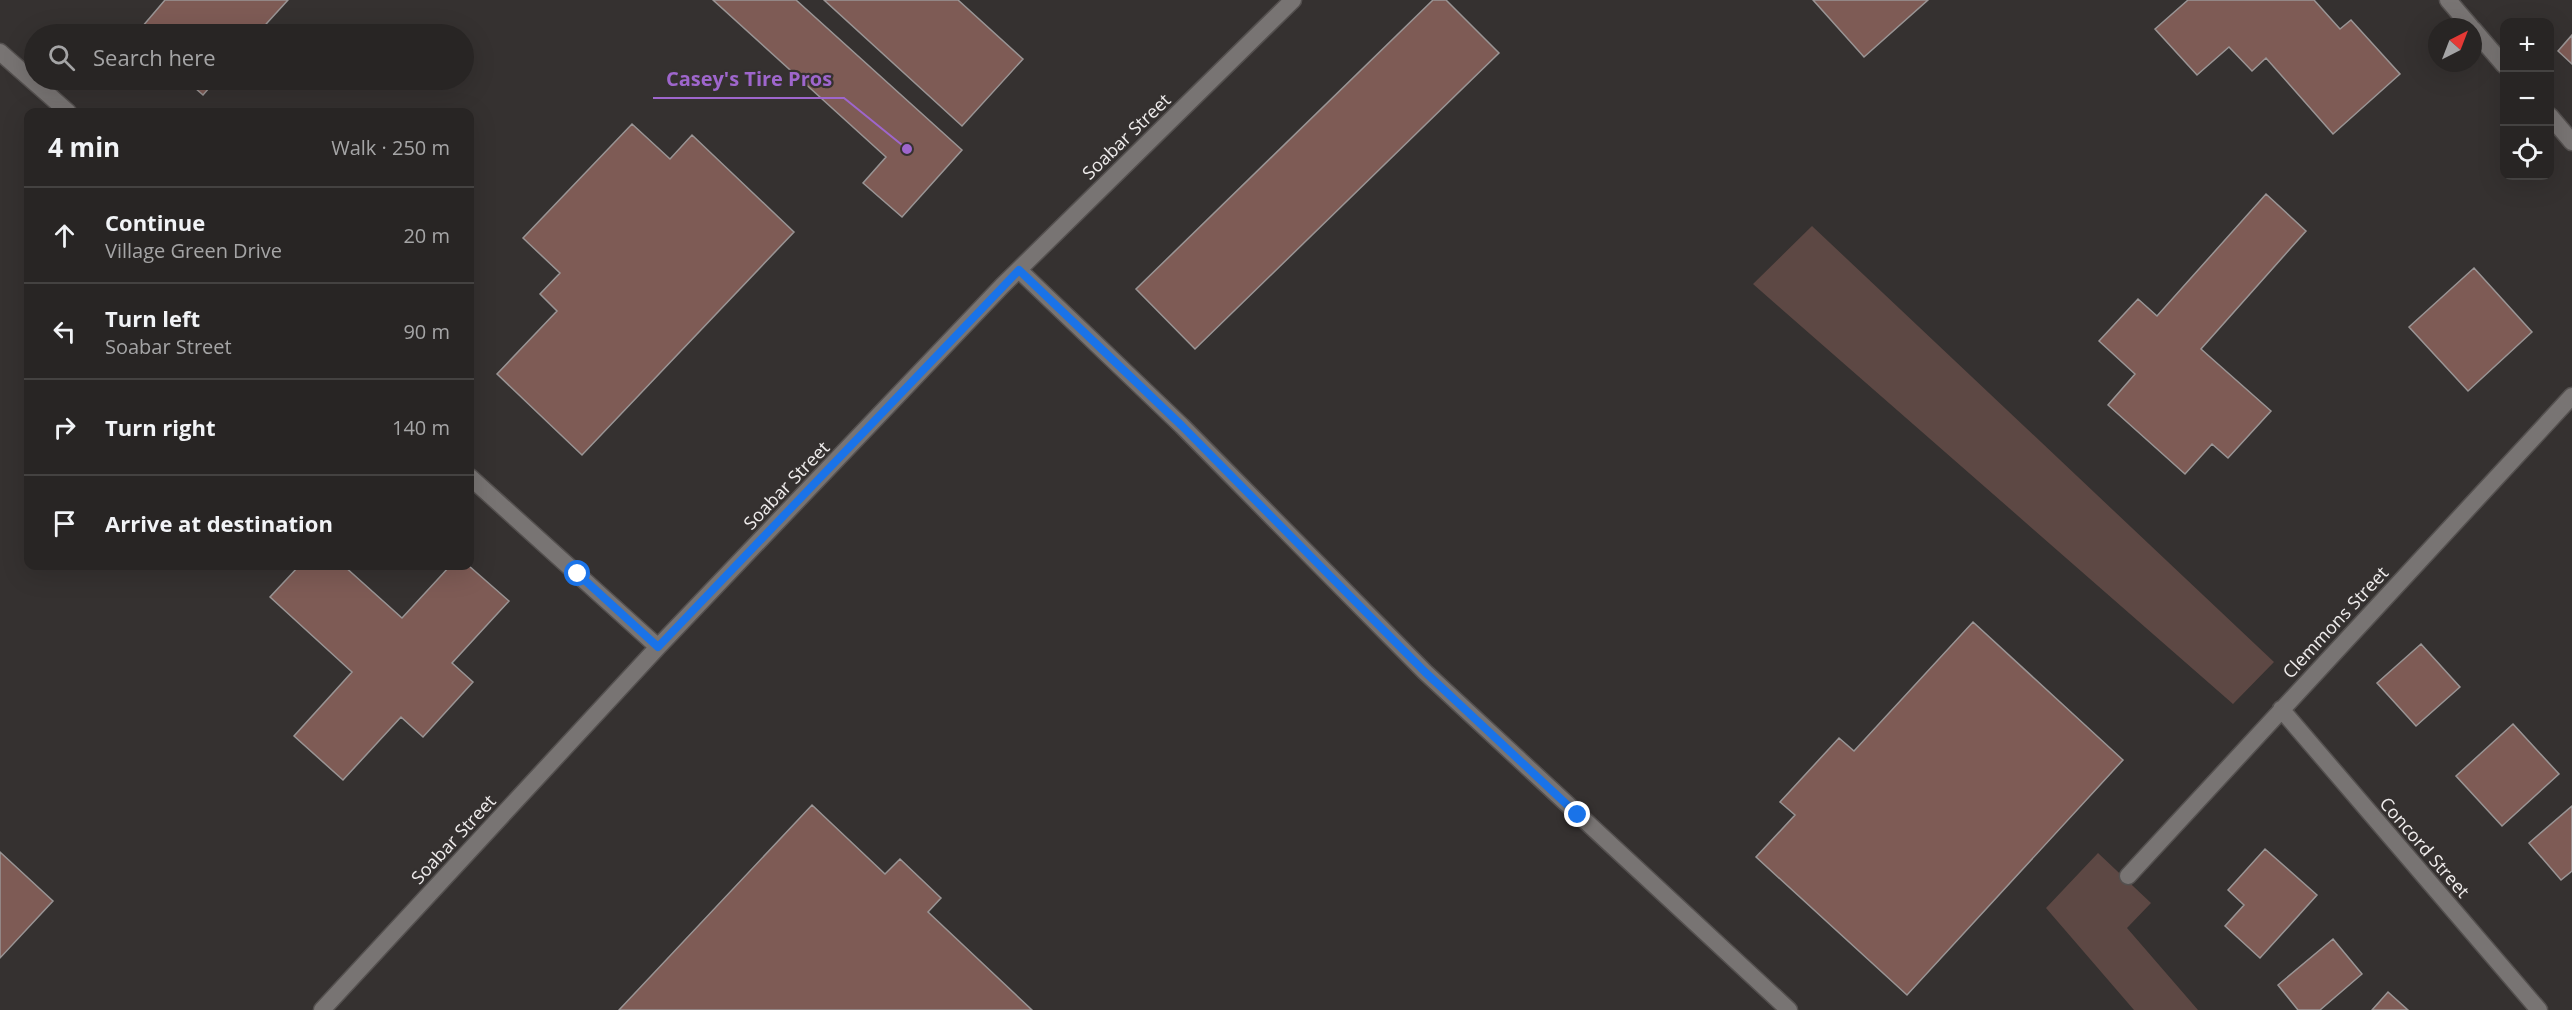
<!DOCTYPE html>
<html lang="en">
<head>
<meta charset="utf-8">
<style>
  :root { --surface:#282524; --page:#302d2c; --text:#f1f3f6; --muted:#a5a5a6; --line:#444241 }
  body { margin:0; font-family:"Open Sans",sans-serif; background:var(--page); color:var(--text) }
  .controls { position:absolute; right:18px; top:18px; display:grid; overflow:hidden; border-radius:12px; box-shadow:0 6px 24px #0002 }
  .controls button { width:54px; height:54px; display:grid; place-items:center; padding:0; border:0; border-bottom:2px solid var(--line); background:var(--surface); color:var(--text); font:30px sans-serif }
  .compass { position:absolute; left:2428px; top:18px; width:54px; height:54px; border-radius:50%; background:var(--surface); box-shadow:0 6px 24px #0002; rotate:42deg }
  .stop { position:absolute; width:18px; height:18px; margin:-14px; border:4px solid #1a73e8; border-radius:50%; background:#fff }
  .stop.end { background:#1a73e8; border-color:#fff; box-shadow:0 2px 6px #0008 }
  .list { margin:0; padding:0; list-style:none }
  h2 { display:flex; justify-content:space-between; align-items:center; height:78px; margin:0; padding:0 24px; font-size:26px }
  h2 small { font-size:20px; font-weight:400; color:var(--muted) }
  .list li { display:grid; grid-template-columns:39px 1fr auto; gap:18px; align-items:center; box-sizing:border-box; height:96px; padding:0 24px; border-top:2px solid var(--line) }
  .list b { display:block; font-size:22px; white-space:nowrap }
  .list p { margin:0; font-size:20px; white-space:nowrap; color:var(--muted) }
  .list em { font-size:20px; font-style:normal; color:var(--muted) }
  .icon { flex:none; width:33px; height:33px; fill:none; stroke:currentColor; stroke-width:2; stroke-linecap:round; stroke-linejoin:round }
  .map { position:relative; flex:none; width:2572px; height:1010px; overflow:hidden }
  .search { position:absolute; background:var(--surface); box-shadow:0 6px 24px #0002; left:24px; top:24px; width:450px; height:66px; display:flex; align-items:center; gap:15px; box-sizing:border-box; padding:0 21px; border-radius:33px; color:var(--muted); font-size:22px }
  .panel { position:absolute; background:var(--surface); box-shadow:0 6px 24px #0002; left:24px; top:108px; width:450px; height:462px; border-radius:12px }
  .map>svg:first-child { display:block }
  .green { fill:#5d4844 }
  .building { fill:#7e5b55; stroke:#9a9595; stroke-width:1.5 }
  .lines { fill:none; stroke-linecap:round; stroke-linejoin:round }
  .service-casing { stroke:#54504f; stroke-width:19 }
  .minor-casing { stroke:#54504f; stroke-width:19 }
  .service { stroke:#787473; stroke-width:16 }
  .minor { stroke:#787473; stroke-width:16 }
  .route { stroke:#1a73e8; stroke-width:8 }
  .labels { text-anchor:middle; dominant-baseline:central; stroke-width:4.5; stroke-linejoin:round; paint-order:stroke }
  .street-label { font-size:18px; fill:#efecec; stroke:#353130 }
  .leader { fill:none; stroke:#9e66cc; stroke-width:2 }
  .callout-dot { fill:#9e66cc; stroke:#353130; stroke-width:2 }
  .callout-label { font-size:20px; text-anchor:middle; font-weight:bold; fill:#9e66cc; stroke:#353130; stroke-width:4.5; stroke-linejoin:round; paint-order:stroke }
</style>
</head>
<body>
<div class="map">
<svg width="2572" height="1010" viewBox="0 0 2572 1010">
  <rect width="100%" height="100%" fill="#353130"/>
  <path class="green" d="M1812 226 2274 662 2233 704 1753 284Z
    M2098 853 2151 903 2127 928 2198 1010H2134L2046 908Z"/>
  <path class="building" d="M165 0H288L257 34H136Z
    M713 0H796L962 150 902 217 863 183 886 157Z
    M824 0H958L1023 59 962 126Z
    M1433 0H1446L1499 53 1195 349 1136 289Z
    M1813 0H1928L1864 57Z
    M2188 0H2314L2340 29 2351 20 2400 74 2333 134 2266 58 2252 71 2229 47 2197 75 2155 29Z
    M2572 35V64L2558 51Z
    M186 80H216L203 95Z
    M632 124 670 159 692 135 794 232 582 455 497 374 557 311 540 294 560 273 523 238Z
    M2266 194 2306 231 2201 349 2271 411 2228 458 2212 444 2185 474 2108 405 2135 374 2099 341 2138 299 2157 316Z
    M2474 268 2532 332 2468 391 2409 327Z
    M299 566H344L402 618 450 566H469L509 601 452 663 473 682 423 737 401 717 343 780 294 736 352 672 270 597Z
    M1973 622 2123 760 1907 995 1756 857 1795 815 1780 802 1839 738 1854 751Z
    M2421 644 2460 687 2416 726 2377 683Z
    M2513 724 2559 774 2502 826 2456 776Z
    M812 805 885 874 900 859 941 898 928 912 1032 1010H619Z
    M2572 806V871L2561 880 2529 843Z
    M2265 849 2317 895 2260 958 2225 926 2244 905 2228 890Z
    M0 852 53 901 0 958Z
    M2333 939 2362 974 2320 1010H2298L2278 985Z
    M2388 992 2408 1010H2372Z"/>
  <g class="lines">
    <g class="service-casing">
      <path id="service" d="M1019 270 1182 426 1425 672 1789 1010"/>
    </g>
    <g class="minor-casing">
      <path id="minor" d="M2448 0 2471 27
        M2473 29 2504 65
        M0 52 68 112
        M2550 116 2572 142
        M470 477 658 647
        M2281 709 2539 1010
        M2128 876 2572 396
        M322 1010 658 647 1002 286 1293 0"/>
    </g>
    <use href="#service" class="service"/>
    <use href="#minor" class="minor"/>
  </g>
  <g class="lines">
    <path class="route" d="M578 574 658 647 1019 270 1182 426 1425 672 1578 815"/>
  </g>
  <g class="labels">
    <g class="street-label">
      <text transform="translate(1126 136) rotate(-44)">Soabar Street</text>
      <text transform="translate(786 485) rotate(-46)">Soabar Street</text>
      <text transform="translate(2335 622) rotate(-47)">Clemmons Street</text>
      <text transform="translate(453 839) rotate(-47)">Soabar Street</text>
      <text transform="translate(2425 847) rotate(49)">Concord Street</text>
    </g>
  </g>
  <path class="leader" d="M907 149L844 98H653"/>
  <circle class="callout-dot" cx="907" cy="149" r="6"/>
  <g class="callout-label">
    <text x="749" y="86">Casey's Tire Pros</text>
  </g>
</svg>
<div class="controls">
<button>+</button>
<button>−</button>
<button><svg class="icon" aria-label="locate" viewBox="0 0 24 24"><circle cx="12" cy="12" r="6"/><path d="M12 2v4M12 18v4M2 12h4M18 12h4"/></svg></button>
</div>
<svg class="compass" viewBox="-18 -18 36 36"><path d="M0-13l5 13h-10z" fill="#e53935"/><path d="M0 13l5-13h-10z" fill="#a5a5a6"/></svg>
<div class="stop" style="left:578px;top:574px"></div>
<div class="stop end" style="left:1578px;top:815px"></div>
<div class="search"><svg class="icon" aria-label="search" viewBox="0 0 24 24"><circle cx="10" cy="10" r="6"/><path d="M15 15l6 6"/></svg>Search here</div>
<section class="panel">
<h2>4 min<small>Walk · 250 m</small></h2>
<ul class="list">
<li><svg class="icon" aria-label="ahead" viewBox="0 0 24 24"><path d="M12 20V5M6 11l6-6 6 6"/></svg><div><b>Continue</b><p>Village Green Drive</p></div><em>20 m</em></li>
<li><svg class="icon" aria-label="left" viewBox="0 0 24 24"><path d="M17 20v-9H6M10 6l-5 5 5 5"/></svg><div><b>Turn left</b><p>Soabar Street</p></div><em>90 m</em></li>
<li><svg class="icon" aria-label="right" viewBox="0 0 24 24"><path d="M7 20v-9h11M14 6l5 5-5 5"/></svg><div><b>Turn right</b></div><em>140 m</em></li>
<li><svg class="icon" aria-label="arrive" viewBox="0 0 24 24"><path d="M6 21V4h12l-3 4 3 4H6"/></svg><div><b>Arrive at destination</b></div></li>
</ul>
</section>
</div>
</body>
</html>
